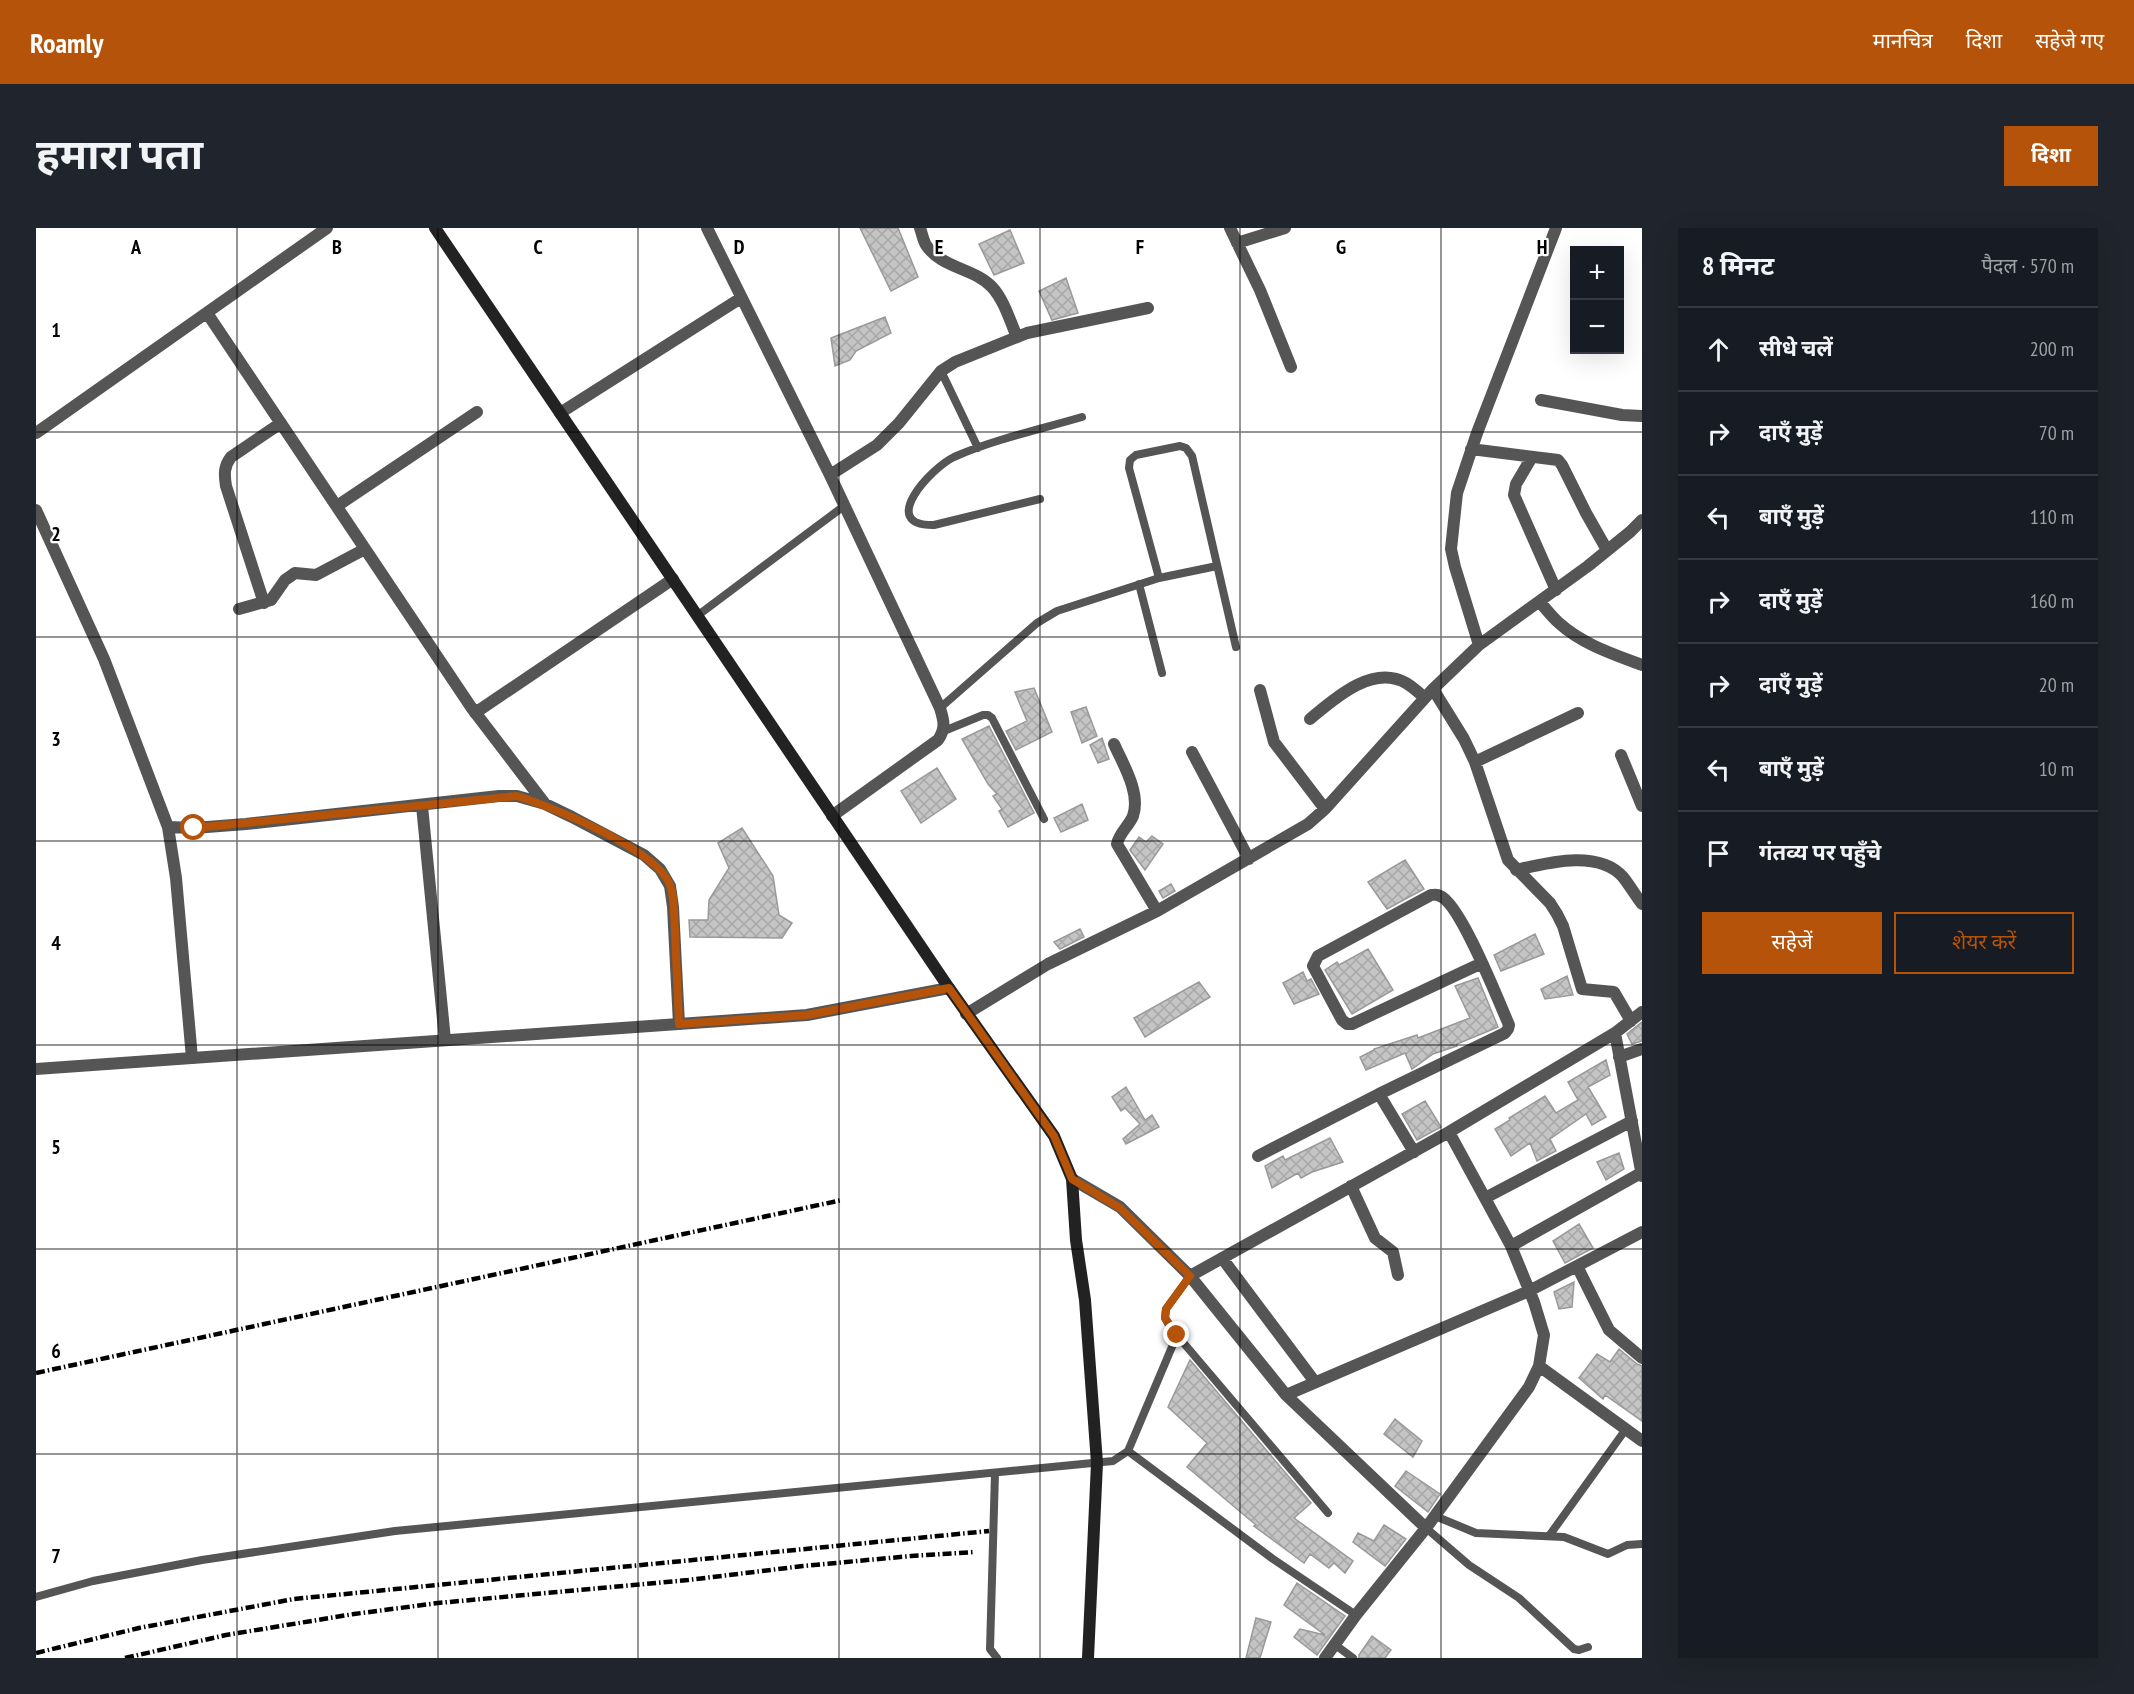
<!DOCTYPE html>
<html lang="hi">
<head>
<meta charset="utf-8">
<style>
  :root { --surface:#171b24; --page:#20242c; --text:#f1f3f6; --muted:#9ea1a6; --line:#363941; --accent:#b45309 }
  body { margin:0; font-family:"PT Sans Narrow","Noto Sans Devanagari",sans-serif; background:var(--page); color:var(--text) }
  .controls { position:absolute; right:18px; top:18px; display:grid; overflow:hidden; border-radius:0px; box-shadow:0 6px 24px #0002 }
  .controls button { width:54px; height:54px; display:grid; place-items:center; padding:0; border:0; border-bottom:2px solid var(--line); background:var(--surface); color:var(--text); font:30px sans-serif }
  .stop { position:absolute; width:18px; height:18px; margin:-14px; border:4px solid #b45309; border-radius:50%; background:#fff }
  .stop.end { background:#b45309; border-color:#fff; box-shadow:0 2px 6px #0008 }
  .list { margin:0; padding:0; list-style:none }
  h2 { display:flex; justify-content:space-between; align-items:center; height:78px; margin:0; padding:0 24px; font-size:26px }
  h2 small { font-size:20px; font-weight:400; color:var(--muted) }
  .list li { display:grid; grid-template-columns:39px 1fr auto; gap:18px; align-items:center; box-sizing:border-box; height:84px; padding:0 24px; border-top:2px solid var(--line) }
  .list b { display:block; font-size:22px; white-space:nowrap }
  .list em { font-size:20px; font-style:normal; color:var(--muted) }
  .actions { display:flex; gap:12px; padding:18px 24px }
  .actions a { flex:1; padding:14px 0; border:2px solid var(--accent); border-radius:0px; text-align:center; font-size:21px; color:var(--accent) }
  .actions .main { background:var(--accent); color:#fff }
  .icon { flex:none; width:33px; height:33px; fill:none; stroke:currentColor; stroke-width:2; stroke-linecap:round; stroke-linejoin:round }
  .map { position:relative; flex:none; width:1606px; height:1430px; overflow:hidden; border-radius:0px }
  header { display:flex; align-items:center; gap:36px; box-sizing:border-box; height:84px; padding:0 30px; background:var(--accent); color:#fff }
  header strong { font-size:28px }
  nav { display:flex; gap:33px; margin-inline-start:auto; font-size:21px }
  .intro { display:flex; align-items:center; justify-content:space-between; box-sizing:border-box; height:144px; padding:0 36px }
  h1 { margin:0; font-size:42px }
  .button { padding:15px 27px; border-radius:0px; background:var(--accent); color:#fff; font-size:21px; font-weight:700 }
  main { display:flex; gap:36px; padding:0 36px }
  aside { flex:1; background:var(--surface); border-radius:0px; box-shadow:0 6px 24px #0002 }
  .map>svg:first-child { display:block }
  .building { fill:url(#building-cross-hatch); stroke:#999; stroke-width:1.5 }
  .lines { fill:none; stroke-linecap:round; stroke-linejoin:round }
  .service { stroke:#555; stroke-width:8 }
  .minor { stroke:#555; stroke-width:12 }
  .tertiary { stroke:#555; stroke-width:12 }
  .secondary { stroke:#222; stroke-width:12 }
  .rail { stroke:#000; stroke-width:4.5; stroke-dasharray:9 3 1.5 3; stroke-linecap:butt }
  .route { stroke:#b45309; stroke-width:8 }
  .grid { fill:none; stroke:#000; stroke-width:1.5; stroke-opacity:0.55 }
  .grid-label { font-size:20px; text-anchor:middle; font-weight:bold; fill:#000; stroke:#fff; stroke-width:4.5; stroke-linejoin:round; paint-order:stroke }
</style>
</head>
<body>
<header>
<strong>Roamly</strong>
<nav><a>मानचित्र</a><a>दिशा</a><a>सहेजे गए</a></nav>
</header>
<div class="intro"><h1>हमारा पता</h1><a class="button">दिशा</a></div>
<main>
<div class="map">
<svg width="1606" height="1430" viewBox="0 0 1606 1430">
  <defs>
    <pattern id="building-cross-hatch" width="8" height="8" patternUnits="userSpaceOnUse" patternTransform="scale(1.5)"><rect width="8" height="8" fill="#c4c4c4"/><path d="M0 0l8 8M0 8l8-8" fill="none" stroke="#a7a7a7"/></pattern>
  </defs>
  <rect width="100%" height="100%" fill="#fff"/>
  <path class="building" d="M824 0H862L882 49 855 63Z
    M974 2 988 35 958 47 943 16Z
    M1030 50 1042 85 1016 92 1003 63Z
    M849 89 855 105 820 123 814 132 799 138 795 110Z
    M998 460 1016 504 980 522 970 503 991 493 979 464Z
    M1050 479 1061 508 1046 515 1035 484Z
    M953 498 998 585 972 599 963 583 966 581 957 568 961 566 952 556 926 511Z
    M1066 510 1073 531 1062 535 1054 517Z
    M901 540 920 571 885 595 865 563Z
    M1046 576 1052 592 1025 604 1018 590Z
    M706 600 737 648 743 687 756 695 746 710 654 709 653 692H672L673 672 693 640 682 615Z
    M1116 608 1127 616 1109 642 1094 622 1103 609 1110 614Z
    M1369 632 1388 661 1351 681 1332 654Z
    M1135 656 1139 663 1127 670 1123 663Z
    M1044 701 1048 709 1024 721 1018 714Z
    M1499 706 1508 726 1465 743 1458 727Z
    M1332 721 1357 762 1316 786 1289 742 1301 734 1303 737Z
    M1267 744 1271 753 1275 751 1283 766 1258 776 1247 755Z
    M1531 748 1537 767 1509 771 1505 761Z
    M1442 750 1462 799 1421 816V818L1397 826 1376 841 1369 825 1330 842 1324 829 1338 822V821L1381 807 1382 810 1434 790 1419 758Z
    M1163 754 1174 769 1109 809 1098 790Z
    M1606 794V813L1596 816 1591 806Z
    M1570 832 1574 847 1552 859 1570 889 1556 897 1550 886 1514 911 1520 923 1501 933 1494 915 1475 928 1459 901 1474 892 1473 890 1509 868 1520 885 1542 872 1532 854Z
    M1090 859 1109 892 1116 887 1123 899 1090 916 1087 911 1104 896 1089 880 1085 883 1076 869Z
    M1389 873 1405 899 1381 912 1366 886Z
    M1294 910 1307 934 1276 944 1265 950 1262 945 1236 960 1229 938 1247 928 1249 932Z
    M1583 925 1588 941 1570 952 1561 934Z
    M1543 996 1557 1020 1529 1035 1517 1013Z
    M1538 1054 1536 1079 1523 1081 1518 1064Z
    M1583 1121 1601 1136 1606 1138V1193L1569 1167 1567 1171 1543 1150 1561 1126 1574 1134Z
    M1154 1132 1275 1275 1258 1290 1317 1333 1309 1345 1298 1335 1293 1340 1274 1326 1268 1335 1218 1298 1220 1297 1151 1239 1171 1215 1132 1179Z
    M1359 1191 1386 1213 1377 1229 1348 1206Z
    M1370 1243 1404 1266 1392 1284 1359 1258Z
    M1348 1297 1370 1311 1349 1338 1317 1314 1322 1305 1338 1313Z
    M1261 1355 1309 1388 1281 1427 1258 1409 1264 1401 1289 1407 1248 1377Z
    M1220 1390 1235 1394 1224 1430H1210Z
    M1336 1408 1355 1422 1349 1430H1323V1427Z"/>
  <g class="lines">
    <path class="service" d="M905 143 942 220
      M1004 271 898 297C841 298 895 240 918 229 956 212 1005 201 1046 189
      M1123 350 1093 240 1094 232 1100 227 1144 218 1150 220 1156 228 1200 419
      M1103 356 1126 445
      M661 388 808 278
      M904 480 1001 395 1021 383 1123 350 1181 338
      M908 503 947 487H952L956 490 1008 591
      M1154 1048 1130 1081 1129 1090 1134 1099 1292 1285
      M1092 1223 1237 1331 1320 1387
      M959 1245 954 1421 961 1430
      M1399 1288 1440 1305 1528 1309 1572 1326 1591 1317 1606 1316
      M1390 1300 1433 1337 1483 1370 1538 1421 1543 1422 1552 1419
      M1513 1308 1590 1201
      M0 1369 57 1353 166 1332 359 1303 1077 1233 1092 1223 1141 1107
      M1298 1416 1317 1430"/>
    <path class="minor" d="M671 0 794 247 904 480C908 493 910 500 902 512L796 588
      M884 0C886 5 887 12 890 17 905 40 938 40 956 59 968 72 974 93 981 109
      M1194 0 1224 62 1255 139
      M1201 15 1249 0
      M171 85 435 479 509 576
      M1505 172 1586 187 1606 188
      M524 185 705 70
      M0 205 291 0
      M1435 221 1522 232 1526 237 1550 285 1571 322
      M1496 229 1480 256 1478 267 1520 362
      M794 247 841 217 863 195 905 143 919 134 991 105 1112 80
      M301 278 441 184
      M0 282 68 431 132 599
      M1504 374C1510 381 1516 389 1523 395 1546 416 1577 426 1606 437
      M228 375 190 258C188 246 188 238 195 229L245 195
      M203 381 235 372 249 352 259 345 280 347 329 321
      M1443 417 1419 339 1415 321 1421 265 1441 205 1520 0
      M1397 461 1428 511 1439 534 1472 632 1514 675 1521 686 1527 698 1546 761 1578 764 1595 793
      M1224 462 1238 514 1289 581
      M439 485 637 351
      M1274 491C1298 471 1336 436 1370 455 1377 459 1383 465 1389 470
      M1078 516C1087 536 1105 565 1097 588 1093 598 1083 605 1081 616L1121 683
      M1156 524 1213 631
      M1585 527 1606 578
      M1439 534 1542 485
      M386 578 409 812
      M1480 642C1511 635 1562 621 1587 649 1594 658 1600 668 1606 676
      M930 786 1012 736 1121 683 1272 596 1289 581 1397 461 1443 417 1552 338 1594 304 1606 292
      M1579 805 1606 784
      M1583 829 1606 821
      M156 830 140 650 132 599 158 600 210 596 463 568H481L509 576 536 589 608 627 624 641 634 658 637 679 643 796
      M1343 866 1378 924
      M1222 928 1343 866 1469 805 1472 801 1473 797C1463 774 1424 675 1404 668 1401 666 1398 667 1395 667L1282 728 1277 738 1306 792 1311 796H1316L1446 735
      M1036 951 1084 979 1154 1048 1250 1167 1390 1300
      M1315 958 1339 1010 1357 1024 1362 1047
      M1449 970 1596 893
      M1475 1018 1605 945
      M1186 1030 1279 1154
      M1541 1038 1573 1102 1606 1130
      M1154 1048 1413 904 1579 805 1606 948
      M1503 1138 1606 1213
      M1250 1167 1493 1063 1606 1004
      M1289 1430 1320 1387 1390 1300 1493 1159 1503 1138 1508 1107 1498 1074 1475 1018 1413 904"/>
    <path class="tertiary" d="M0 841 771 787 913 760"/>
    <path class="secondary" d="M399 0 913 760 1018 908 1036 951 1040 1012 1049 1072 1061 1235 1052 1430"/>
    <path class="rail" d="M0 1145 806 972
      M0 1425 103 1400 258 1371 953 1303
      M89 1430 190 1407 318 1386 402 1375 652 1352 767 1338 875 1328 938 1324"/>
  </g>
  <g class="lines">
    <path class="route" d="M158 600 481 568C517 579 621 622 634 657 639 671 638 689 639 703 640 734 642 765 643 796L771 787 913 760 1018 908 1036 951 1084 980 1154 1048 1130 1081 1129 1090 1141 1107"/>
  </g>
  <path class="grid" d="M201 0V1430M402 0V1430M602 0V1430M803 0V1430M1004 0V1430M1204 0V1430M1405 0V1430M0 204H1606M0 409H1606M0 613H1606M0 817H1606M0 1021H1606M0 1226H1606"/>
  <g class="grid-label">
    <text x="100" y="26">A</text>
    <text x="301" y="26">B</text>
    <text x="502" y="26">C</text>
    <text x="703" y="26">D</text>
    <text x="903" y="26">E</text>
    <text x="1104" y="26">F</text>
    <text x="1305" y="26">G</text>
    <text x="1506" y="26">H</text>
    <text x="20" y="109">1</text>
    <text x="20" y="313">2</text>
    <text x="20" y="518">3</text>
    <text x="20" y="722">4</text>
    <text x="20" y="926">5</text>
    <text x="20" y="1130">6</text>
    <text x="20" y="1335">7</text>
  </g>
</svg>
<div class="controls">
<button>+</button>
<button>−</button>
</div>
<div class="stop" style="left:158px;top:600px"></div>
<div class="stop end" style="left:1141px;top:1107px"></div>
</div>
<aside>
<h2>8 मिनट<small>पैदल · 570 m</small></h2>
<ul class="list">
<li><svg class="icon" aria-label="ahead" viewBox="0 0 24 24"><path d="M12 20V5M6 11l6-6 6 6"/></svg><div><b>सीधे चलें</b></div><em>200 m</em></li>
<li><svg class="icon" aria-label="right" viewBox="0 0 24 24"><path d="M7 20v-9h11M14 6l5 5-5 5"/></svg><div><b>दाएँ मुड़ें</b></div><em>70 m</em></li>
<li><svg class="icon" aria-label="left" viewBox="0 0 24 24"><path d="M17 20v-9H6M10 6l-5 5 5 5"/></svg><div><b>बाएँ मुड़ें</b></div><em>110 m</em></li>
<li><svg class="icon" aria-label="right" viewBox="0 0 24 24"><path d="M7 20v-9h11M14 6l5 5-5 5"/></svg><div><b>दाएँ मुड़ें</b></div><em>160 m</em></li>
<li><svg class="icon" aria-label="right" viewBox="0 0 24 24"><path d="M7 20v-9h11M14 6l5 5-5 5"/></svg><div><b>दाएँ मुड़ें</b></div><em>20 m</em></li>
<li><svg class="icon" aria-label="left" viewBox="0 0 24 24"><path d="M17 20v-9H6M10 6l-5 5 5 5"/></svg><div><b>बाएँ मुड़ें</b></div><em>10 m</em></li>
<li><svg class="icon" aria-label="arrive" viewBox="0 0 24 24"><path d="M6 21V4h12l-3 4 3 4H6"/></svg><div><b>गंतव्य पर पहुँचे</b></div></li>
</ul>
<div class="actions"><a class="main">सहेजें</a><a>शेयर करें</a></div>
</aside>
</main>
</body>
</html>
